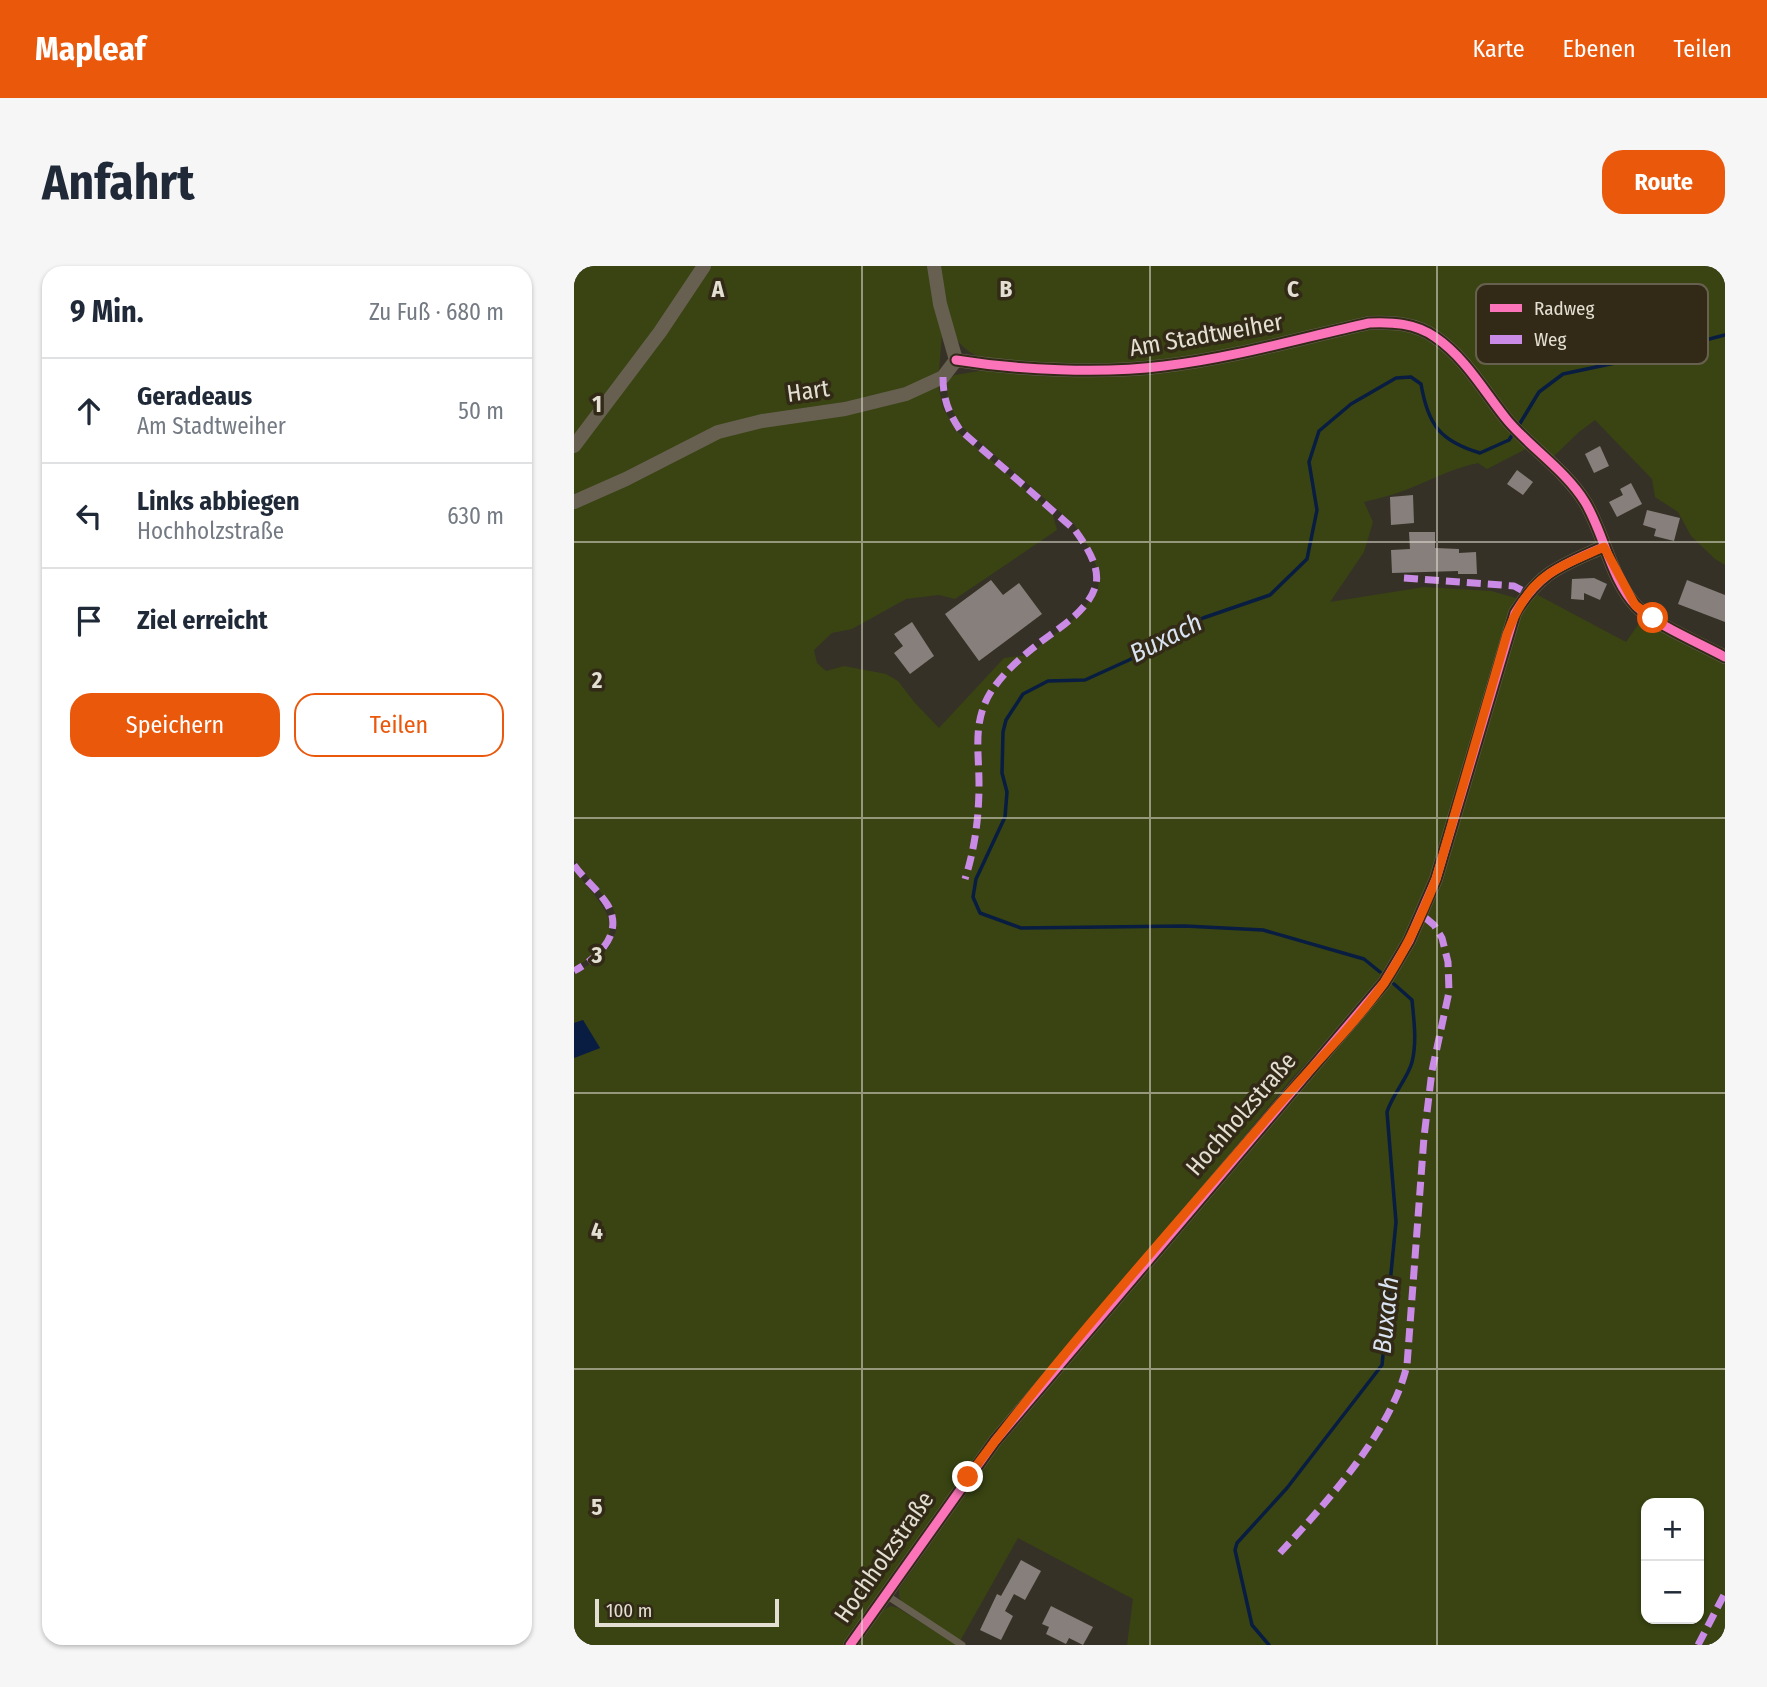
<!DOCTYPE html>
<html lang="de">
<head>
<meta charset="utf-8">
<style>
  :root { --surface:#fff; --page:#f6f6f7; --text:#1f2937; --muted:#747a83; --line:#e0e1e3; --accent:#ea580c }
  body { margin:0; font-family:"Fira Sans Condensed",sans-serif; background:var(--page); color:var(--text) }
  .controls { position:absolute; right:21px; bottom:21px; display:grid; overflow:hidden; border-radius:14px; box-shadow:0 2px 5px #0004 }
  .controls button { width:63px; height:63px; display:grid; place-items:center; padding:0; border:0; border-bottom:2px solid var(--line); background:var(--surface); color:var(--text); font:35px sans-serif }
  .scale { position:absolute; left:21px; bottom:18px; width:184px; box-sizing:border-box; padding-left:7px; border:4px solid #e4dfd3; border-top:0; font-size:19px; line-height:24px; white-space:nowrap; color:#e4dfd3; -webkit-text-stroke:5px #322a17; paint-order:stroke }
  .stop { position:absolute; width:21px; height:21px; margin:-16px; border:5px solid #ea580c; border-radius:50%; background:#fff }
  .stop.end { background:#ea580c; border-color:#fff; box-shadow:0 2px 7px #0008 }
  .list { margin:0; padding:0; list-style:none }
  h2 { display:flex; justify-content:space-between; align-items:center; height:91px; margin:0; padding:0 28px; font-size:30px }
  h2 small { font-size:23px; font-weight:400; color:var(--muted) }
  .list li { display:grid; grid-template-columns:46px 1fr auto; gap:21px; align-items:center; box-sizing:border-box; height:105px; padding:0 28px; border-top:2px solid var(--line) }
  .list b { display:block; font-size:26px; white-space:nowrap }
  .list p { margin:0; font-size:23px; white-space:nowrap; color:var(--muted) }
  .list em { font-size:23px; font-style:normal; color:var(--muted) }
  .actions { display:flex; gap:14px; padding:21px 28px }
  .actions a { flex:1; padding:16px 0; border:2px solid var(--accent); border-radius:21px; text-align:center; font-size:24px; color:var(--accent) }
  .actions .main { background:var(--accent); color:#fff }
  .icon { flex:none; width:38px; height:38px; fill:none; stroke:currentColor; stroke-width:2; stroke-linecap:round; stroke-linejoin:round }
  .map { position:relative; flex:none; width:1151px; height:1379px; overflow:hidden; border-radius:21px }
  header { display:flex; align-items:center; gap:42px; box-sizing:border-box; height:98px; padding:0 35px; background:var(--accent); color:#fff }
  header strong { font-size:33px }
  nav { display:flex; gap:38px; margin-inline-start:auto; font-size:24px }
  .intro { display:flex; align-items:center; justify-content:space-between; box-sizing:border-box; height:168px; padding:0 42px }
  h1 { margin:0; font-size:49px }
  .button { padding:18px 32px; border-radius:21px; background:var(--accent); color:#fff; font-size:24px; font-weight:700 }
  main { display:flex; gap:42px; padding:0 42px }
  aside { flex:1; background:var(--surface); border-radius:21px; box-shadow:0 2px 5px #0004 }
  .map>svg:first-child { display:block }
  .green { fill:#394412; fill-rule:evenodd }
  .water { fill:#081d41 }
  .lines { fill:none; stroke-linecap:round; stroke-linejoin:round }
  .stream { stroke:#081d41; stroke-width:3.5 }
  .building { fill:#867f7c }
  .lane { stroke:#676051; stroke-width:7 }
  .street { stroke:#676051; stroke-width:14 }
  .quiet { stroke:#ca8be6; stroke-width:7; stroke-dasharray:14 7; stroke-linecap:butt }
  .cycleway-casing { stroke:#322a17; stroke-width:13 }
  .cycleway { stroke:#fb73b8; stroke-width:9 }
  .route { stroke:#ea580c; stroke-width:9 }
  .grid { fill:none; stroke:#e4dfd3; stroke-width:2; stroke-opacity:0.55 }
  .labels { text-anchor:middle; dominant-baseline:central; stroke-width:7; stroke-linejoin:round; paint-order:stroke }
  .street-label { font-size:24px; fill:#e4dfd3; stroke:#322a17 }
  .water-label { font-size:26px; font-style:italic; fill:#dae3f2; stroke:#322a17 }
  .key { fill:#322a17; stroke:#67604f; stroke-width:2 }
  .key-label { font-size:19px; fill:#e4dfd3 }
  .grid-label { font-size:23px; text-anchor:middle; font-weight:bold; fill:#e4dfd3; stroke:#322a17; stroke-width:7; stroke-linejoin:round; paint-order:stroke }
</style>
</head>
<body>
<header>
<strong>Mapleaf</strong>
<nav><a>Karte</a><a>Ebenen</a><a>Teilen</a></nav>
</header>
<div class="intro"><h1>Anfahrt</h1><a class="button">Route</a></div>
<main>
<aside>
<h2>9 Min.<small>Zu Fuß · 680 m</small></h2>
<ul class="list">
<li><svg class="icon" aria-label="ahead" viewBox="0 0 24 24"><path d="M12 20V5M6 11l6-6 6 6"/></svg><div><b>Geradeaus</b><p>Am Stadtweiher</p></div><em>50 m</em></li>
<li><svg class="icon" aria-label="left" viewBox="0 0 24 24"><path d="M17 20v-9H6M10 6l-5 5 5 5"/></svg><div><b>Links abbiegen</b><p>Hochholzstraße</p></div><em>630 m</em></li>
<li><svg class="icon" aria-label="arrive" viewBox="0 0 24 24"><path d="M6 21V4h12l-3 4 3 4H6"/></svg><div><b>Ziel erreicht</b></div></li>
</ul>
<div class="actions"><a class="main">Speichern</a><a>Teilen</a></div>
</aside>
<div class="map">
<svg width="1151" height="1379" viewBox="0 0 1151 1379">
  <rect width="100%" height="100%" fill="#363126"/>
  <path class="green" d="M0 0H125L101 37 0 173Z
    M136 0H355L368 68 365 105 330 125 191 151 0 233V187L86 74Z
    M364 0H1151V299L1141 293 1117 270 1104 246 1081 231 1078 213 1021 154 1005 166 978 192 949 166 893 95 826 53C700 76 567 112 439 95 424 93 405 94 393 84 370 67 369 26 364 0Z
    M808 60 847 68 877 90 952 183 913 203 904 197C878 202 858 214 834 223 820 229 805 232 790 236L799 256 790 286 756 336 850 321 917 325 942 332 929 364 863 591 839 657 801 718 759 769 718 812 624 926 271 1379H0V792L26 782 9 754 0 757V708L24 693 35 681 42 665V651L38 640 0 594V240L132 174 364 118 369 142 383 165 471 240 479 249 483 264 381 333 365 329 332 333 278 363 258 367 240 384 243 397 252 405 270 400 312 408 324 415 341 437 365 462 430 392 454 389 505 349 524 323 525 307 516 283 500 258 386 159 374 136 373 117 376 112 381 109 411 104 520 107Z
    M960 327 1052 376 1068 353 1151 396V1379H553L559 1333 444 1272 386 1375 328 1336 325 1331V1323L418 1190 837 685 862 628 946 350ZM1072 1237H1125V1353H1072Z
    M0 604C32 644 62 667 0 702Z
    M317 1340 324 1342 383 1379H285L309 1344Z"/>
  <path class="water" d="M9 754 26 782 0 792V757Z"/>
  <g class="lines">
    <path class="stream" d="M945 159 965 126 989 108 1055 94 1151 69
      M806 706 790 693 689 664 611 660 447 662 406 647 399 631 402 613 431 551 433 526 428 507 429 466 432 454 449 428 474 415 511 414 555 394 629 352 696 329 733 293 743 244 735 196 745 165 777 138 822 112 837 111 847 118C854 159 866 175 906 187L935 174 940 166
      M695 1379 678 1359 661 1284 663 1277 713 1222 808 1099 822 956 813 846C818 829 834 812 838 796 843 776 840 755 838 734L820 718"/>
  </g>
  <path class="building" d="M1026 180 1035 200 1020 207 1011 188Z
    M943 204 959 216 949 229 933 218Z
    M1057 217 1068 238 1043 251 1035 236 1049 229 1046 223Z
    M839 229 840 257 817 259 816 231Z
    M1073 244 1106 252 1100 275 1080 270 1082 263 1069 259Z
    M835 266H861V282L885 283V287L902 286 903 308H884V305L818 307 817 284 836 283Z
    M1020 312 1033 318 1026 334 1010 327V334L997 333 998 313Z
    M417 314 429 329 445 317 468 348 405 395 371 348Z
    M1113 314 1151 329V356L1104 338Z
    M338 356 360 390 336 408 320 387 329 380 320 368Z
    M447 1294 467 1305 451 1334 440 1328 431 1345 439 1350 427 1374 406 1364 423 1328 427 1330Z
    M477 1340 519 1361 509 1379 495 1372 492 1378 472 1368 475 1361 468 1358Z"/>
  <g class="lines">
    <path class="lane" d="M312 1329 388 1379"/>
    <path class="street" d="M382 94C444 104 528 108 590 100 659 92 727 72 795 57 818 56 841 57 861 71 892 92 911 127 934 155 958 183 992 205 1011 236 1031 269 1036 313 1063 341 1079 357 1129 379 1151 391
      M0 180 86 66 130 0
      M0 236 52 213 144 166 188 155 271 143 332 128 369 111 382 94 366 38 360 0
      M276 1379 421 1175 810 717 835 675 862 613 941 347C967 305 987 300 1029 281"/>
    <path class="quiet" d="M369 111C369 132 374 146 386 164L501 264C511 278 526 300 522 318 515 347 479 365 459 382 444 394 429 408 418 424 398 455 405 484 405 518 405 551 401 582 391 613
      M830 312 940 320 953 327
      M0 599C10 613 24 624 33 638 51 667 24 692 0 705
      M706 1287C752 1237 818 1165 833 1099L850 871 858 805 875 726 874 696 868 672 860 659 848 649
      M1124 1379 1151 1327"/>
    <g class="cycleway-casing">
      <path id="cycleway" d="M382 94C444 104 528 108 590 100 659 92 727 72 795 57 818 56 841 57 861 71 892 92 911 127 934 155 958 183 992 205 1011 236 1031 269 1036 313 1063 341 1079 357 1129 379 1151 391
        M276 1379 421 1175 810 717 835 675 862 613 941 347C967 305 987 300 1029 281"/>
    </g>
    <use href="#cycleway" class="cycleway"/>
  </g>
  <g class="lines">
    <path class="route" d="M394 1211C485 1088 589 974 689 857 728 810 774 767 810 717 832 684 848 649 862 613L933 368C954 311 978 304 1030 281L1061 339 1079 352"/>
  </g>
  <path class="grid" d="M288 0V1379M576 0V1379M863 0V1379M0 276H1151M0 552H1151M0 827H1151M0 1103H1151"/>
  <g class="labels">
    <g class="street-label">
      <text transform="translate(632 69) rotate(-10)">Am Stadtweiher</text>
      <text transform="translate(234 125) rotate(-8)">Hart</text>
      <text transform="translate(667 848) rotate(-49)">Hochholzstraße</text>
      <text transform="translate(310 1291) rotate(-55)">Hochholzstraße</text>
    </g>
    <g class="water-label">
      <text transform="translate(592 372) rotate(-27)">Buxach</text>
      <text transform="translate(812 1049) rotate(-84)">Buxach</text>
    </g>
  </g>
  <rect x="902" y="18" width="232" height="80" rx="10" class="key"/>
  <rect x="916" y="38" width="32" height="8" fill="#fb73b8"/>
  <rect x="916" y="69" width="32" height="9" fill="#ca8be6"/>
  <g class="key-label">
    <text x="960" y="49">Radweg</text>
    <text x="960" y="80">Weg</text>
  </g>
  <g class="grid-label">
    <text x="144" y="31">A</text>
    <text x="432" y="31">B</text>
    <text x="719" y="31">C</text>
    <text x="23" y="146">1</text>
    <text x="23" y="422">2</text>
    <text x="23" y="697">3</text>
    <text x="23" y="973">4</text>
    <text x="23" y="1249">5</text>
  </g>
</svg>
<div class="controls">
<button>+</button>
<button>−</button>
</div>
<div class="scale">100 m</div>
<div class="stop" style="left:1079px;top:352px"></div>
<div class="stop end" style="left:394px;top:1211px"></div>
</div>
</main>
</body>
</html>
